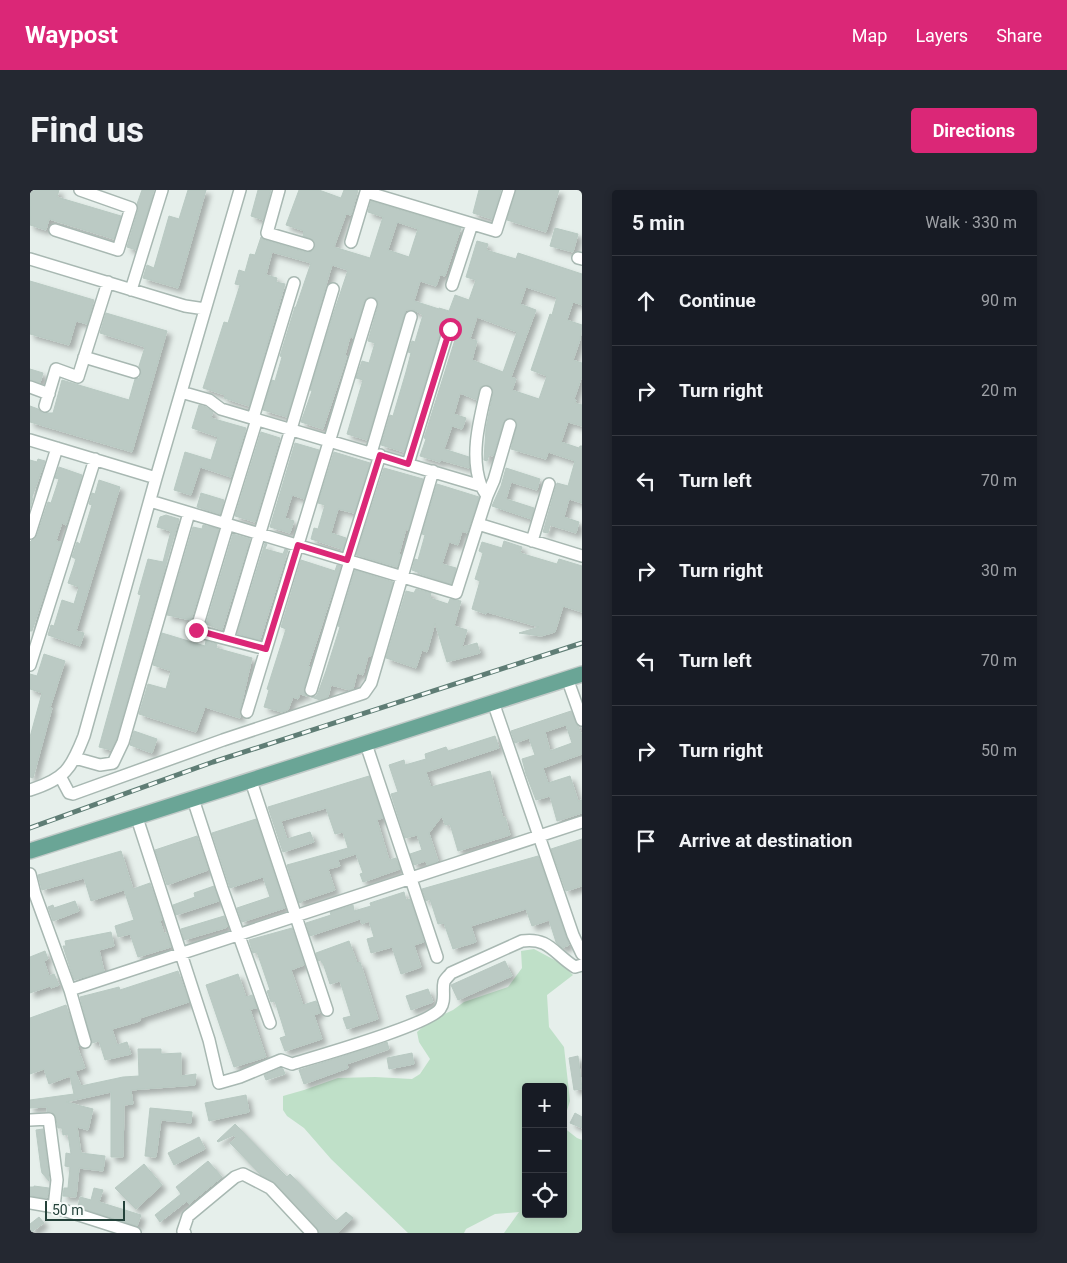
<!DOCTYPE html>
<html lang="en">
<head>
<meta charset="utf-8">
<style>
  :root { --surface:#171b24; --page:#242831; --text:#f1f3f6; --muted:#9ea1a6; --line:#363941; --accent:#db2777 }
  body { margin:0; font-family:Roboto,sans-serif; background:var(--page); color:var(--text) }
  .controls { position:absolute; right:15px; bottom:15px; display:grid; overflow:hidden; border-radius:5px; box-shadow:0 2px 8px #0003 }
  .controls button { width:45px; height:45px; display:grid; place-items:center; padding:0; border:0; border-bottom:1px solid var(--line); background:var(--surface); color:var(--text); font:25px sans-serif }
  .scale { position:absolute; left:15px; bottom:12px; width:80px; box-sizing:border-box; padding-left:5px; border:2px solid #24423a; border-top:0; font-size:14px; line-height:18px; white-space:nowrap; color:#24423a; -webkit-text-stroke:4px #f7fbf9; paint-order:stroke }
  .stop { position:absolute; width:15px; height:15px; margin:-11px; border:4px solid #db2777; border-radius:50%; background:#fff }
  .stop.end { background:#db2777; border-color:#fff; box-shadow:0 1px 5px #0008 }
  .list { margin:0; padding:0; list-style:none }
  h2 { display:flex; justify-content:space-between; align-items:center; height:65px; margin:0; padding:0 20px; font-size:21px }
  h2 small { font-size:16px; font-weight:400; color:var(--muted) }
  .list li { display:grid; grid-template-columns:32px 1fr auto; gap:15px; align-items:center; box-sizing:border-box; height:90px; padding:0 20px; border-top:1px solid var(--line) }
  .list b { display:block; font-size:19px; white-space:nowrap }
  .list em { font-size:16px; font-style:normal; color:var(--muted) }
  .icon { flex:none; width:28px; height:28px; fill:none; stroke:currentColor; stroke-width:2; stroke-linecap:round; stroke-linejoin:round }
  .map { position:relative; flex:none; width:552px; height:1043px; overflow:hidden; border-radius:5px }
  header { display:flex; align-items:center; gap:30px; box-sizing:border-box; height:70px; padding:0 25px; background:var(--accent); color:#fff }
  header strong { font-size:24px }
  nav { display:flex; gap:28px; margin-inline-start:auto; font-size:18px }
  .intro { display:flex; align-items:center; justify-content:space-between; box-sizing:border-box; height:120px; padding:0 30px }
  h1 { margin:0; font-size:35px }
  .button { padding:12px 22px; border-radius:5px; background:var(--accent); color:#fff; font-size:18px; font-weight:700 }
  main { display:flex; gap:30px; padding:0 30px }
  aside { flex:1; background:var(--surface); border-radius:5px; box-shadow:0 2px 8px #0003 }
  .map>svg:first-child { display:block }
  .green { fill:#bfe0c8 }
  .building { fill:#bbcac4; stroke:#b8c9c2; fill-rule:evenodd; filter:url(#shadow) }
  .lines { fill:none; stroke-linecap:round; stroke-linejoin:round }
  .minor-casing { stroke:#a8b8b2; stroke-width:14 }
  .major-casing { stroke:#c2cac8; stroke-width:18 }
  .minor { stroke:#fff; stroke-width:11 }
  .major { stroke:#6aa596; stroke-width:15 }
  .rail-casing { stroke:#5f7d75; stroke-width:5 }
  .rail { stroke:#f7fbf9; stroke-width:3; stroke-dasharray:9; stroke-linecap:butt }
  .route { stroke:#db2777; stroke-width:6 }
</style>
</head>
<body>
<header>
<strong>Waypost</strong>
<nav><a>Map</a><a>Layers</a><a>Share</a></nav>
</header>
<div class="intro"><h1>Find us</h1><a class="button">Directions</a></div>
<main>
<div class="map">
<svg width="552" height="1043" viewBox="0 0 552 1043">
  <defs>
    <filter id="shadow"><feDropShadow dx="4.5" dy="4.5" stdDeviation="2.5" flood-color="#0004"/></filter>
  </defs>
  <rect width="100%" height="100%" fill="#e6efeb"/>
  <path class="green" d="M504 759 532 774 543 785 517 805 519 837 534 857 540 911 533 933V897H496V1024H533V937L547 948 552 950V1043H474L489 1022 465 1024 436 1039 434 1043H378L301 969 274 938 257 926 253 920V906L274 900 308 888 345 887 382 889 390 884 400 869 389 852 387 842 400 831 423 820 434 812 478 797 492 778 491 761Z"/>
  <path class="building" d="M0 0H29L27 7 91 26 84 49 19 29 16 40 0 35Z
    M112 0H124L106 60 97 57 108 20 107 14Z
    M158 0H176L148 98 113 88 117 75 124 78 139 26 149 29Z
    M228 0H241L233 30 221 26Z
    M269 0H289L311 8 314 0H328L321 25 316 24 304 57 340 68 353 27 338 22 341 11 431 38 415 86 410 85 406 96 390 91 384 111 409 119V118L419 121 425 105 439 110 446 90 436 87 447 51 458 54 456 60 486 69 488 63 552 84V115L543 112 537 130 552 135 550 150 543 170 552 173V186L544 209 546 210 545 213 552 215V236L538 232 531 252 549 258 550 256H552V313L539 309 534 327 549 332 546 343 520 335 518 343 513 342 527 293 538 296 545 271 518 262 516 269 481 259 487 234 485 230 479 228 473 233 463 266 459 265 457 271 454 270 456 238 463 203 461 197 458 195 450 197 447 210 430 203 424 224 436 228 432 239 422 236 414 259 439 267V278L411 270 410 272 390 266 396 249 394 248 429 137 422 132H413L374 262 351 255 360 225 363 226 376 182 381 163 378 162 382 151 385 152 393 125 384 120H376L374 125 337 250 317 244 333 190 326 188 332 171 339 173 345 153 338 151 348 116V112L344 107H339L334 111 323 148 320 147 315 165 317 166 293 239 271 232 282 201 280 200 302 128 318 80 302 75 257 227 233 220 242 190 245 191 252 167 250 166 265 117H266L281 73 242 62 236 85 247 88 246 92 255 94 219 216 194 208 195 205 173 198 194 132 198 133 210 95 205 94 209 80 215 82 220 64 225 65 231 47 235 50 276 62H280L285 58 283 50 273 46 274 41 256 35ZM367 32 388 39 379 67 358 60ZM496 97 527 107 522 125 520 124 501 180 517 186 509 209 482 200 486 189 481 187 506 120 490 114ZM447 127 487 142 473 182 442 170 447 151 440 149Z
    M449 0H471L462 29 443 23Z
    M486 0H529L516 42 477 30Z
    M525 38 548 44 543 62 520 56Z
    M0 91 64 110 57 134 46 131 39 155 0 144Z
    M76 123 137 141 102 262 0 232V216L8 219 12 223H23L32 190 99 210 105 189 109 188 111 184 109 176 115 157 70 143Z
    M0 179 13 183 10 193 0 190Z
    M169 215 176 217 183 222 181 228 216 238 201 287 170 277 161 305 144 300 155 262 181 270 188 247 162 238Z
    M231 242 250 248 225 332 205 326Z
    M265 253 289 260 274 309 262 305 255 328 264 331 260 343 240 337Z
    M304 262 340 273 324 323 308 319 301 343 316 348 312 361V359L281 349 284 338 288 339 295 315 288 313Z
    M8 269 15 271 2 307H0L3 308 0 318V270L7 272Z
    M29 277 52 285 36 335 32 333 26 351 31 352 2 441H0V352L7 345 18 312 21 313 29 289 25 288Z
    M354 278 393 289 378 340 376 339 369 364 371 365 367 377 326 365Z
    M476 278 510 289 507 300 481 292 476 309 504 318 501 329 462 316 471 296Z
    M69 290 90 297 46 441 54 443 50 456 18 445 21 435 24 436 32 410 44 414 49 397 38 393 46 369 42 367 47 352 50 354 62 315 59 314 62 303 65 304Z
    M407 294 449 307 437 343 432 341 428 355 419 352 412 374 426 378 421 394 390 384V383L382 380 385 369 388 370 395 345 392 344Z
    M171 303 194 310 190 324 167 317Z
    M136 325 149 329 86 549 81 560 69 557 111 405 108 404 118 369 133 372 141 341 127 337 130 327Z
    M173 335 189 339 161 430 137 425 163 337 172 339Z
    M203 344 220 349 192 440 176 434Z
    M474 351 492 357 490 363 527 374 529 369 552 376V422L533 416 525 442 511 446 489 443 509 437 457 422 456 424 442 419 450 391 445 389 453 363 449 361 452 352 472 358Z
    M235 353 237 354 235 359 253 364 255 359 258 360 230 450 207 444Z
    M271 370 305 381 307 375 311 376 278 477H280L274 498V502L277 506 270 504 268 509 263 507 258 520 252 522 234 517 239 500 237 499 256 439 251 437Z
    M325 380 363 392 341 466H338L333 485 327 483 323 499 320 500 301 495 298 507 290 510 281 507 286 506 288 503 296 481 310 437 308 436Z
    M386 399 401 403 400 408 418 414 420 409 431 411 424 436 437 440 432 457 447 453 450 463 417 472 405 433 397 462 392 460 386 478 356 468 376 401 384 403Z
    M132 443 175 456 176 451 187 454 186 458 222 468 210 520V528L175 517 166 542 109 524 118 494 136 499 141 481 123 475Z
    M14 464 35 471 20 518H22L3 588 0 587V547L12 503 0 499V484L7 486Z
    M541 521 552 545V564L513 578 518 593 540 586 548 611 552 610V623L527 631 520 606 506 610 496 584 492 569 505 565 499 548 485 553 481 541ZM536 535 542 553 520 561 515 542Z
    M104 541 127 549 122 563 100 555Z
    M465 546 469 558 396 582 401 597 460 581 473 628 475 627 480 645 428 661 420 634 415 635 412 626 399 643 408 671 397 675 396 671 384 675 380 664 392 660 387 645 375 648 361 604 368 602 359 575 374 570 375 575 396 569 395 564 416 557 418 561Z
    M339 586 353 628 347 630 359 670 366 668 370 679 333 692 330 684 333 683 326 664 308 670 310 676 298 679 305 700 272 711V712L269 713 257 675 318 658 313 642 305 644 296 618 251 631 257 649 280 642 284 652 253 662 238 617Z
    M226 629 255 718 212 732 207 718 240 707 233 687 200 698 182 643Z
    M167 646 178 680 137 695 125 660Z
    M552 649V696L536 701 521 659Z
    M91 661 103 699 120 693 132 730 130 731 134 744 136 743 141 757 108 767 100 744 88 747 85 736 104 730 94 700 61 711 54 688 12 700 8 685Z
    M508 666 539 755 532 758 526 752 519 730 502 736 496 719 441 736 446 752 423 759 414 733 408 734 400 709 396 711 392 699Z
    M184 696 189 711 146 725 143 715 165 707 164 703Z
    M374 702 376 710 380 709 394 752 384 755 391 777 371 784 362 757 341 763 337 749 344 747 339 731 332 734 330 729 280 746 276 733 301 725 300 722 323 715 324 721 341 716 340 713Z
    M45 711 49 721 23 731 18 717 23 715 24 718Z
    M194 726 198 736 195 738 154 750 151 739Z
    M262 738 274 775 261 780 273 815 286 811 290 823 284 825 292 849 255 861 250 848 256 846 245 811 241 812 237 801 240 800 227 762 223 763 219 750Z
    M81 742 84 756 69 760 74 781 44 790 33 756H36L35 751Z
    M319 751 327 773 330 772 348 829 317 839 313 828 321 826 310 791 300 794 293 773H292L291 770 288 771 286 763Z
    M15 761 18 769 14 771 19 786 24 784 29 795 21 798 20 796 0 803V767Z
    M475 771 482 786 428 810 421 795Z
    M148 781 159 812 110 828V831L82 839 87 855 97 852 101 864 75 870 69 851 62 853 50 807 89 797 90 800Z
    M208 784 216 807 222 805 227 818 220 819 236 867 204 877 176 795Z
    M398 799 403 812 381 820 376 806Z
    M36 815 49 856H47L55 878 45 881 51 896 93 887 109 886 108 859H131V864L151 863V886L166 884 165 895 101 900 103 914 94 915 93 967H81V902L36 912 63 919 58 940 47 937 51 963 75 966 73 981 49 978 46 1007 33 1006 34 998H38L40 977 35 976 36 963 41 964 38 944 33 945 32 938H28L25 925 22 922H17V917L0 918V910L44 904 40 886 19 894 14 879 0 884V828Z
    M357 852 359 859 317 874 318 878 274 894 269 880Z
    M382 863 384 874 359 879 357 868Z
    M548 866 552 899 544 900 539 868Z
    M251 878 253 879 255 884 236 890 234 885Z
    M216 905 219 922 179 931 175 913Z
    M120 918 162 922 161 933 131 930 126 967 115 966Z
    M545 923 552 927V938L540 933Z
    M205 934 257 987 260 984 306 1031 316 1022 323 1028 307 1043H289L287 1038 245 993 231 985 200 953 206 948 204 945 188 952 187 951Z
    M13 939 19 990V991L12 983 11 978 6 940Z
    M169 947 175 959 144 975 138 963Z
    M178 971 192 987 159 1014 157 1011 130 1032 125 1025 151 1004 146 997Z
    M114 974 132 995 106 1019 85 998Z
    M4 996 19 998 17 1008 0 1006V997H4Z
    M64 998 73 1000 69 1012 111 1025 107 1036 48 1017 50 1007 61 1010Z
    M9 1027 14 1033 0 1043V1034Z"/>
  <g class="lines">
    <g class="minor-casing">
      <path id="minor" d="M249 0 237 43 278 55
        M25 40 88 60 101 18 50 0
        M321 52 336 2 466 41 479 0
        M548 68 552 69
        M0 69 155 116 175 119
        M422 95 442 34
        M101 100 132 0
        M54 167 104 182
        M0 197 19 204
        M151 202 179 210 191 219 451 296 457 306 448 334
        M15 216 26 179 48 187 78 92
        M223 228 264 93
        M0 250 126 288
        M341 263 381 127
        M378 274 419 139
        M451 296C440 266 449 232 456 202
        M457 306 464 290 480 235
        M120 311 426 403 448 334 552 366
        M195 333 227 229
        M198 334 166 441 236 459
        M0 343 27 258
        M502 351 519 294
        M317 370 350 265
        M198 449 303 99
        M0 475 65 269
        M537 488 552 530
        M281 500 320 371
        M463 512 543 745 552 764
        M217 522 341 114
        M336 554 407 767
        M45 568 70 575 83 573 93 552 159 323
        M30 586 39 603 43 604 193 550 334 503 341 493 403 281
        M221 591 297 820
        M0 600C35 589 41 579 54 546L126 288 210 0
        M163 609 192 698 240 833
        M107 628 179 850 189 893 210 887 251 870 262 874C288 866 398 835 410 819 416 811 412 801 414 792 415 789 419 786 421 783L492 751C519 747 524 764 545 777L552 775
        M0 684 5 704 40 800 55 852
        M40 800 552 632
        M0 930 19 929 27 990 24 1017
        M0 1013 24 1017 105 1043
        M155 1043 153 1041 158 1026 205 987 213 984 240 998 282 1043"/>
    </g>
    <g class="major-casing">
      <path id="major" d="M0 661 552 484"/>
    </g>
    <use href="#minor" class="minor"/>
    <use href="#major" class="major"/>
    <g class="rail-casing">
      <path id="rail" d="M0 638 183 572 552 453"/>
    </g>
    <use href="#rail" class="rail"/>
  </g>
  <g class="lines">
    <path class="route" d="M166 440 236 459 268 355 317 370 350 265 378 274 420 139"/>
  </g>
</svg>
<div class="controls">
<button>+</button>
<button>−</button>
<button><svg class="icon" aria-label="locate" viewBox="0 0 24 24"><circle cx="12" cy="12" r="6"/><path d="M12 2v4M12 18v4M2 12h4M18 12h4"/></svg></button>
</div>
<div class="scale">50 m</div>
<div class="stop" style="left:420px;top:139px"></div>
<div class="stop end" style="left:166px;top:440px"></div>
</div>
<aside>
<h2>5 min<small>Walk · 330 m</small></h2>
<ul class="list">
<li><svg class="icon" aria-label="ahead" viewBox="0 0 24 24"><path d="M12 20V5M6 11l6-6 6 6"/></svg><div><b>Continue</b></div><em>90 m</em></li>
<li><svg class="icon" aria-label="right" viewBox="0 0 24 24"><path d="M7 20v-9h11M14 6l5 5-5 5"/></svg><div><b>Turn right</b></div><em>20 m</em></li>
<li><svg class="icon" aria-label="left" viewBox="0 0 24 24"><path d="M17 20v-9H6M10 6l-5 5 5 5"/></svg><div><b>Turn left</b></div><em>70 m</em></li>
<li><svg class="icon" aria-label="right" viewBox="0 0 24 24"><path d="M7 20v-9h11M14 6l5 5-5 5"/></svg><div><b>Turn right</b></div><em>30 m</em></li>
<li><svg class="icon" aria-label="left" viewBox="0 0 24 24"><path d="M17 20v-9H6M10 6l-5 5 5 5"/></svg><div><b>Turn left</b></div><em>70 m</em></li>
<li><svg class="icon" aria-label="right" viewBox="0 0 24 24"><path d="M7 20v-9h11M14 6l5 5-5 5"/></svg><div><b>Turn right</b></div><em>50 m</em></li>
<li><svg class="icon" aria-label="arrive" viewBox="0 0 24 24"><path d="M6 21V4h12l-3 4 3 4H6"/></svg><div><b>Arrive at destination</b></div></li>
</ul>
</aside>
</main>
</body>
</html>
